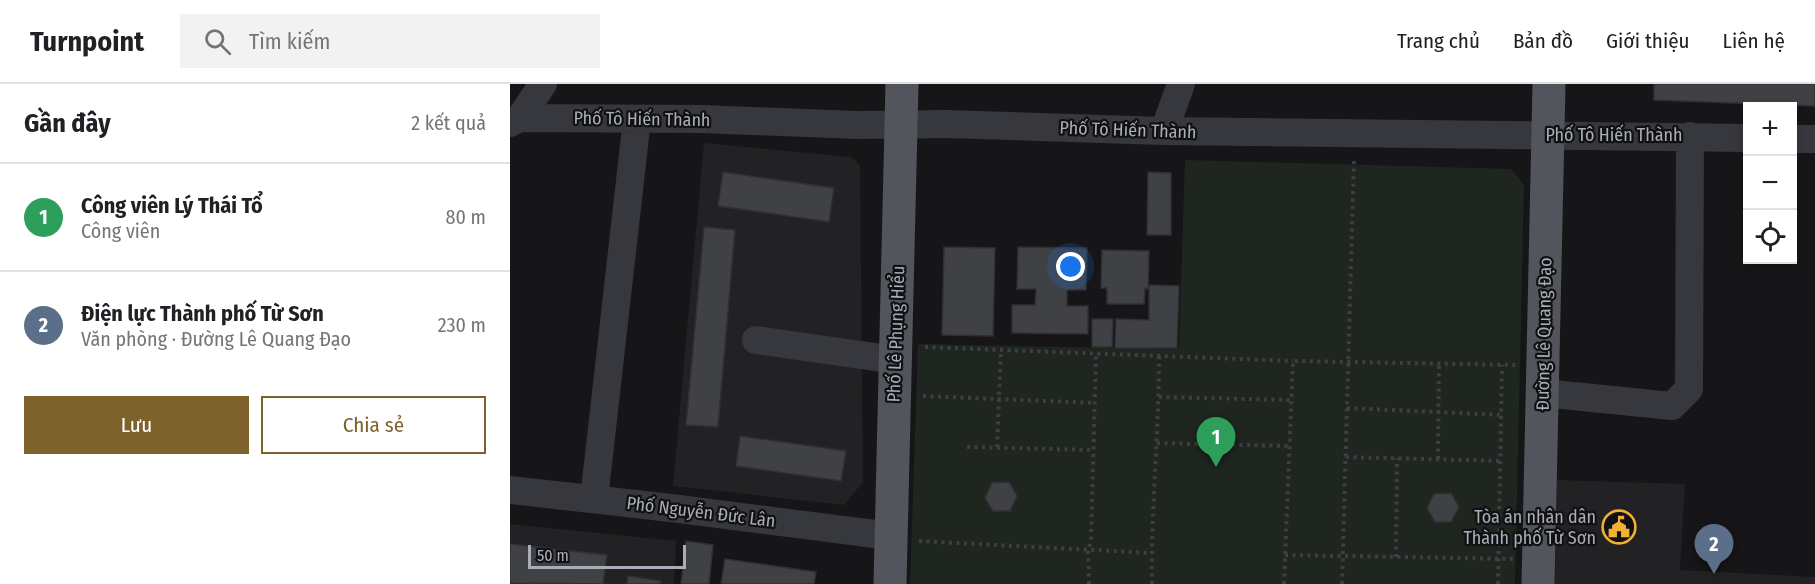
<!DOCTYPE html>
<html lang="vi">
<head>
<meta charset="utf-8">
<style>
  :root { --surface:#fff; --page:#f2f2f2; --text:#202124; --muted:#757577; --line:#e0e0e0; --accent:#7e622b }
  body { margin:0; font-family:"Fira Sans Condensed",sans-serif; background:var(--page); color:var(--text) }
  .controls { position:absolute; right:18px; top:18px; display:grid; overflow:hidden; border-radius:0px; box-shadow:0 3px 9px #0003 }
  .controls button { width:54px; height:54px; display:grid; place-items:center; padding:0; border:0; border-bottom:2px solid var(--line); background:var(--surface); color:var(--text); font:30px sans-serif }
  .scale { position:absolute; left:18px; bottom:15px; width:158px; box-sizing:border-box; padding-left:6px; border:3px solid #a8adb8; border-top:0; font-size:16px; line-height:21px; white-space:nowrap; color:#a8adb8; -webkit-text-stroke:4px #111113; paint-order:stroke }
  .you { position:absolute; left:561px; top:183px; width:21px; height:21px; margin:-15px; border:4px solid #fff; border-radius:50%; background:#1a73e8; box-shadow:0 0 0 9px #1a73e833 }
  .badge { display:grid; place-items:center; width:39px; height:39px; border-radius:50%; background:var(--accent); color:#fff; font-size:20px; font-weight:700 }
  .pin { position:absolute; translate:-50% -50px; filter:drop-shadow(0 2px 3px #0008) }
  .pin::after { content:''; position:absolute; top:32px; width:21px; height:18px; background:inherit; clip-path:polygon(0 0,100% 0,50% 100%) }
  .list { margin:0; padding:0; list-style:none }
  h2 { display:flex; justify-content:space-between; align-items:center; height:78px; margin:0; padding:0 24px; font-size:26px }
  h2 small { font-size:20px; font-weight:400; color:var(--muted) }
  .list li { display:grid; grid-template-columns:39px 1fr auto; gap:18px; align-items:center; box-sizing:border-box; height:108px; padding:0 24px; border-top:2px solid var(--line) }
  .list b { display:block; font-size:22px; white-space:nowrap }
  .list p { margin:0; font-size:20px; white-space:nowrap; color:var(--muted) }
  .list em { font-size:20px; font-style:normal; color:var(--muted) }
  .actions { display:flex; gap:12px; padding:18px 24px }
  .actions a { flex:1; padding:14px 0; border:2px solid var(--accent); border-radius:0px; text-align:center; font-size:21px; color:var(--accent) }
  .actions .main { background:var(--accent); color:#fff }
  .icon { flex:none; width:33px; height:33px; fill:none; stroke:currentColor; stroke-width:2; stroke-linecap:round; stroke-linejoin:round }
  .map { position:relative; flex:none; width:1305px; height:500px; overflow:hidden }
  header { display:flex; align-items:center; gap:36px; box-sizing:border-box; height:84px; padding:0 30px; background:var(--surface); border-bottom:2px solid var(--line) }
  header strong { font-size:28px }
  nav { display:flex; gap:33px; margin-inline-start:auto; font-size:21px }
  .search { width:420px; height:54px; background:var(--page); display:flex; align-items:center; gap:15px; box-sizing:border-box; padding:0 21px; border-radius:0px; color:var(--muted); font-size:22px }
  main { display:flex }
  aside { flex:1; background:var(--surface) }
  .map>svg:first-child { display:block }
  .built { fill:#222225 }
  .green { fill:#1e261f }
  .building { fill:#404145; stroke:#303034; stroke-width:1.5 }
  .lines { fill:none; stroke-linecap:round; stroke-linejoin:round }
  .path { stroke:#3d3f44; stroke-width:4; stroke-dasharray:3 4.5; stroke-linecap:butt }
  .minor { stroke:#37383d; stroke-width:28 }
  .major { stroke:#53555c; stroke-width:33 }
  .labels { text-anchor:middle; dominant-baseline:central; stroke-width:4.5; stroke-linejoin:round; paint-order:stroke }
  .street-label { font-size:18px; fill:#a8adb8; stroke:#111113 }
  .poi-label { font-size:18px; fill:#a8adb8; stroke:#111113; text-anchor:end }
</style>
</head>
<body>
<header>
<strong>Turnpoint</strong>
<div class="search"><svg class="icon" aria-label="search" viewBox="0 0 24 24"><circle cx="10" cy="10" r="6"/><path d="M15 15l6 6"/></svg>Tìm kiếm</div>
<nav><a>Trang chủ</a><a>Bản đồ</a><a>Giới thiệu</a><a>Liên hệ</a></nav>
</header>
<main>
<aside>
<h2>Gần đây<small>2 kết quả</small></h2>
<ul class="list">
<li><span class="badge" style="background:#2e9e5b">1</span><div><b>Công viên Lý Thái Tổ</b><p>Công viên</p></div><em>80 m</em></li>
<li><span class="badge" style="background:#5c6f8a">2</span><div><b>Điện lực Thành phố Từ Sơn</b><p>Văn phòng · Đường Lê Quang Đạo</p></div><em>230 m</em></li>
</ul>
<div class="actions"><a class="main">Lưu</a><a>Chia sẻ</a></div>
</aside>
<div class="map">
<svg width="1305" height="500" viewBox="0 0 1305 500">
  <rect width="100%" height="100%" fill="#161618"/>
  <path class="built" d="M194 59 341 73 350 81 353 398 334 421 163 402Z
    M1047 396 1175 400 1170 486 1305 493V500H1045Z
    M0 440 166 457 164 500H0Z"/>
  <path class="green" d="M675 76 1001 85 1014 101 1005 500H400L408 260 669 265Z"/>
  <path class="building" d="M1144 0H1305V22L1144 16Z
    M213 88 324 104 319 138 208 122Z
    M638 88 661 89V151H637Z
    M194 143 225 146 208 343 176 341Z
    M434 163 485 164 483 252 432 251Z
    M508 163 577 164 576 206H557V222H578V250L502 249V221H525L526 205H507Z
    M592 166 639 167 638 205 635 204 634 220H597V204H591Z
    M639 201 669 202 667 264H605L606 235 639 236Z
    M582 235H603L602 263H582Z
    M230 352 336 367 331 397 226 382Z
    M499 398 507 412 500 427H483L475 414 482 399Z
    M941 409 949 423 941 438H925L917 424 924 410Z
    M176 457 203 461 199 500H171Z
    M0 460 97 471 93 500 0 499Z
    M215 475 306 488 304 500H211Z
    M118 492 151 497 150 500H117Z"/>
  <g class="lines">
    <path class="path" d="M415 263 783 277
      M413 312 585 319
      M649 313 781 316
      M837 324 992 331
      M647 359 779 362
      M457 363 583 366
      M487 363 491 266
      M836 373 991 377
      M928 375 929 280
      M409 457 641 469
      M775 471 1004 475
      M886 473 887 374
      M579 500 578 466 581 457 586 270
      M642 500C641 424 649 348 649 272
      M774 500 783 277 1007 281
      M832 500 844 73
      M988 500 992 281"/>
    <path class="minor" d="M10 34 33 0
      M0 39 10 34 191 35 347 41 438 40 654 47 1238 54
      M654 47 671 0
      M1282 55H1305
      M246 256 386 276
      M1033 309 1162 322 1179 305 1180 52
      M0 406 161 424 381 452
      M84 415 127 35"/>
    <path class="major" d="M380 500 392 0
      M1028 500 1039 0"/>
  </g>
  <defs>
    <g id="civic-ring" transform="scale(1.725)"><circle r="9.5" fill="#111113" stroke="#f2b134" stroke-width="1.5"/><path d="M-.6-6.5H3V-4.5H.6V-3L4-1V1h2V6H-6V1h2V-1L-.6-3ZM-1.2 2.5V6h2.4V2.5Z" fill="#f2b134"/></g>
  </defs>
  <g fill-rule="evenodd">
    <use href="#civic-ring" x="1109" y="443"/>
  </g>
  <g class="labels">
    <g class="street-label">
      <text transform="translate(132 35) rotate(1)">Phố Tô Hiến Thành</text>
      <text transform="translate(618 46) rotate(2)">Phố Tô Hiến Thành</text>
      <text x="1104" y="51">Phố Tô Hiến Thành</text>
      <text transform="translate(386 250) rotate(-88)">Phố Lê Phụng Hiểu</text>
      <text transform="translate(1034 250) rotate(-89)">Đường Lê Quang Đạo</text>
      <text transform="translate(191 428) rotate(7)">Phố Nguyễn Đức Lân</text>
    </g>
    <g class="poi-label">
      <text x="1086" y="433">Tòa án nhân dân<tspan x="1086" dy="21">Thành phố Từ Sơn</tspan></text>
    </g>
  </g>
</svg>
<div class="controls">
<button>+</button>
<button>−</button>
<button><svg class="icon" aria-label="locate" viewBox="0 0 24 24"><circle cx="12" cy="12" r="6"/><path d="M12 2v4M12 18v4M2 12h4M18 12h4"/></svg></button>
</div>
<div class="scale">50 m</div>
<div class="you"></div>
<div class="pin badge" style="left:706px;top:383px;background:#2e9e5b">1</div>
<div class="pin badge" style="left:1204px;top:490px;background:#5c6f8a">2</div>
</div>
</main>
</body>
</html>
